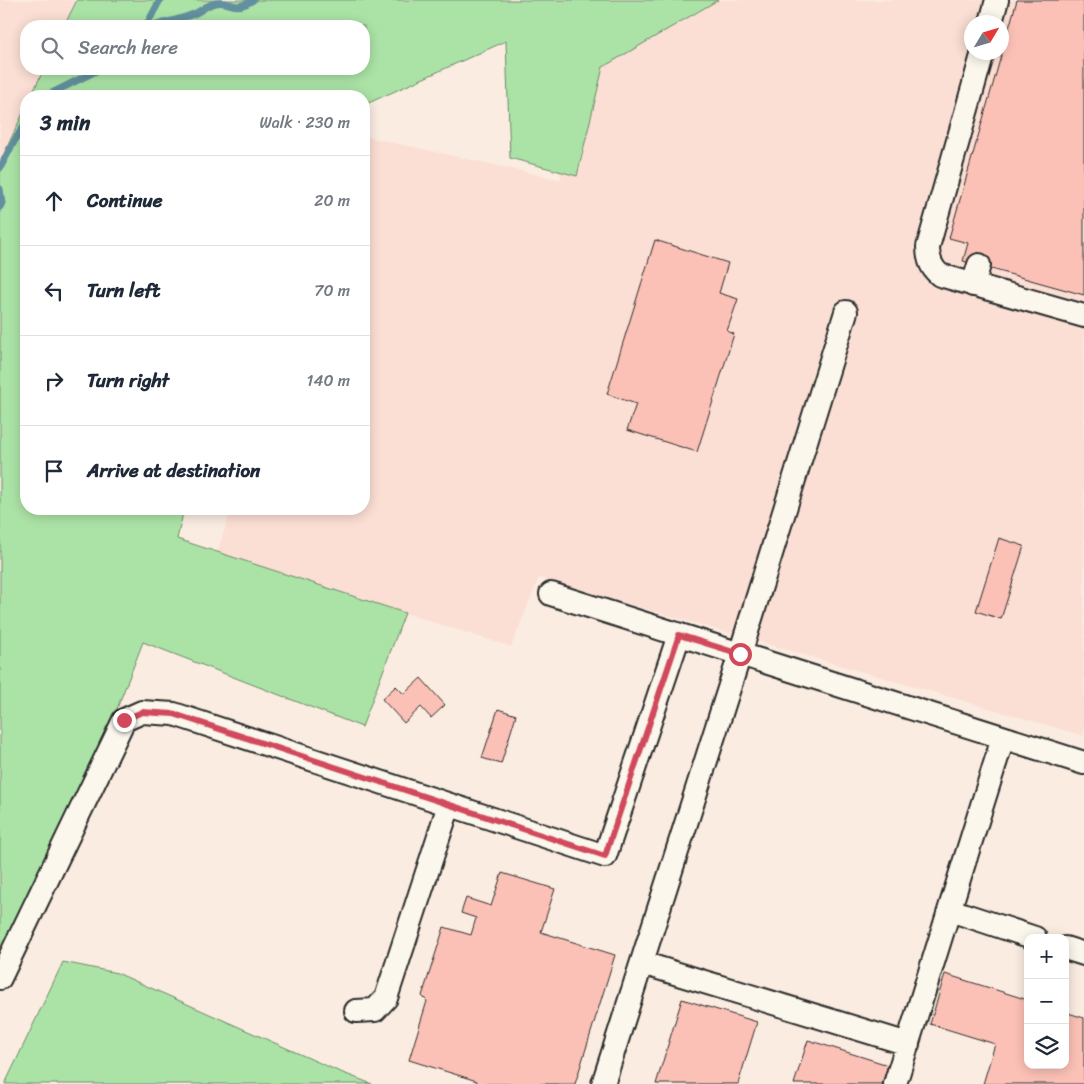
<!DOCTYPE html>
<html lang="en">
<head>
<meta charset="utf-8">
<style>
  :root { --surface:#fff; --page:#f2f2f3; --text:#1f2937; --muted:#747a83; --line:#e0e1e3 }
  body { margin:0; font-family:Sriracha,sans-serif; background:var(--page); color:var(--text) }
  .controls { position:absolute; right:15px; bottom:15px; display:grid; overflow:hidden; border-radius:10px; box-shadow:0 2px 12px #0003 }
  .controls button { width:45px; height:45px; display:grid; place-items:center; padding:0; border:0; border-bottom:1px solid var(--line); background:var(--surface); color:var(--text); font:25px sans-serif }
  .compass { position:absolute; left:964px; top:15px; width:45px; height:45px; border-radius:50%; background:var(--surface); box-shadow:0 2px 12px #0003; rotate:52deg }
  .stop { position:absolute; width:15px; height:15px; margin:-11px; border:4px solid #d1495b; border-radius:50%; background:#fff }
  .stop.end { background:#d1495b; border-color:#fff; box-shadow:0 1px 5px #0008 }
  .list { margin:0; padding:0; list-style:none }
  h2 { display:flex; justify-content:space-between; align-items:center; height:65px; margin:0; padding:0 20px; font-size:21px }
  h2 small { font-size:16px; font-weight:400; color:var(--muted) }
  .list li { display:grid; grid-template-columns:32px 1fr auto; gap:15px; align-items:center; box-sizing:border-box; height:90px; padding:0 20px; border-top:1px solid var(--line) }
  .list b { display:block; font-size:19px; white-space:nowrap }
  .list em { font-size:16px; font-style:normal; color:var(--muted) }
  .icon { flex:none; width:28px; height:28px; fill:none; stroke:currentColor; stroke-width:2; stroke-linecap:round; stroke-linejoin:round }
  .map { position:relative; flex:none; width:1084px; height:1084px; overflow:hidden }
  .search { position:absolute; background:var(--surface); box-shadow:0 2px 12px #0003; left:20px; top:20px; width:350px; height:55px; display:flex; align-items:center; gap:12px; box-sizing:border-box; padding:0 18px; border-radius:20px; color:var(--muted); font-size:19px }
  .panel { position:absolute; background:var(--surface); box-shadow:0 2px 12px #0003; left:20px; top:90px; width:350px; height:425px; border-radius:20px }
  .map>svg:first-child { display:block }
  .built { fill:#fbdfd4; fill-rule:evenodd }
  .green { fill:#abe3a6; stroke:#6b8768 }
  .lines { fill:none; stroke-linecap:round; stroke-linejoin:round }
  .stream { stroke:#64909e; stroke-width:7 }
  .building { fill:#fcc1b6; stroke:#2b2b2b }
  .minor-casing { stroke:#2b2b2b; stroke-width:26 }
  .minor { stroke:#fbf7ec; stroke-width:22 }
  .route { stroke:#d1495b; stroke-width:6 }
</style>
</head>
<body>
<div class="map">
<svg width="1084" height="1084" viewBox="0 0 1084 1084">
  <rect width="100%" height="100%" fill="#fbece1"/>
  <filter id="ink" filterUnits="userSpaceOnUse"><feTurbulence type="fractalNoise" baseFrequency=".02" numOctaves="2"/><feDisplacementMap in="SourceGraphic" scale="10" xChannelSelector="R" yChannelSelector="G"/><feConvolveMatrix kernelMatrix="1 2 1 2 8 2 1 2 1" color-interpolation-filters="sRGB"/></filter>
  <g filter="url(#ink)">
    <path class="built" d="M0 0H77L64 26H26V69H44L31 96H26V107L0 162Z
      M592 0H1084V736L539 578 511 647 217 553 231 509H364V136L562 180 550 140ZM972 22H1002V52H972Z"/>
    <path class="green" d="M77 0H718L603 67 577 176 510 158 506 41 364 105V96H31L44 69H364V26H64Z
      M26 107V509H184L177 539 405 613 362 727 143 642 63 847 0 981V162Z
      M63 962 117 973 338 1071 372 1084H5Z"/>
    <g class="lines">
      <path class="stream" d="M146 26 160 0
        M153 26C165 22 179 20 191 15 199 13 207 4 216 3 232 0 233 13 253 0
        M46 96 100 69
        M0 168 15 140 26 122
        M0 189 2 203 0 207"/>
    </g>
    <path class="building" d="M1017 0H1084V295L963 261 968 243 949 238Z
      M655 240 728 263 719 293 738 299 727 331 734 334 697 452 627 430 636 404 607 394Z
      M999 538 1024 546 1001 619 976 611Z
      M421 678 445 705 431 718 421 707 404 723 382 699 396 686 404 694Z
      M498 709 516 715 501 764 482 758Z
      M502 873 555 889 541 932 615 955 575 1084H476L477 1081 409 1060 427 1001 422 996 444 927 471 935 476 918 461 913 466 898 491 906Z
      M945 974 1028 1000V1065H1065V1012L1084 1018V1084H983L995 1044 930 1024Z
      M682 999 757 1022 738 1084H656Z
      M808 1040 888 1065 882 1084H794Z"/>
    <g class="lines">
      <g class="minor-casing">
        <path id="minor" d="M991 22 997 0
          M983 52 928 247C928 258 931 268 940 275L1084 316
          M973 285 979 265
          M551 594 1084 763
          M950 910 1035 938
          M1065 948 1084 954
          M642 963 908 1044
          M0 978 124 720 142 712 174 714 605 856 679 635
          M356 1011 375 1010 386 998 449 805
          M603 1084 740 654 846 312
          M895 1084 1003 738"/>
      </g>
      <use href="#minor" class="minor"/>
    </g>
  </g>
  <g class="lines" filter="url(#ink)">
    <path class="route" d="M124 720 142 712 174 714 605 856 679 635 740 654"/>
  </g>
</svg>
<div class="controls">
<button>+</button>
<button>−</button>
<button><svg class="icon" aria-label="layers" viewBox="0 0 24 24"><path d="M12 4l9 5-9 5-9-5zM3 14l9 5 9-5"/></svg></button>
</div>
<svg class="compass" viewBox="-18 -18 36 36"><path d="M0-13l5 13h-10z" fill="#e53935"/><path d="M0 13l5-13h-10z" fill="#747a83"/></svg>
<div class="stop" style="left:740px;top:654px"></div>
<div class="stop end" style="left:124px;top:720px"></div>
<div class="search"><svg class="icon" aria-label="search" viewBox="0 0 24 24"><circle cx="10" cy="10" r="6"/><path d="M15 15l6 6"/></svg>Search here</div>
<section class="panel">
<h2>3 min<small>Walk · 230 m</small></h2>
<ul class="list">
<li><svg class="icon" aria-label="ahead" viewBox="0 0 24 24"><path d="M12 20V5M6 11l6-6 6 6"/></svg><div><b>Continue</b></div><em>20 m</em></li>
<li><svg class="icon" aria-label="left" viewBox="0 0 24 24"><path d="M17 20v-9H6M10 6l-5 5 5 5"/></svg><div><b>Turn left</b></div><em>70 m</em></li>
<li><svg class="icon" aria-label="right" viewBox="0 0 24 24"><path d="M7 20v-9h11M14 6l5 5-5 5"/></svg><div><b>Turn right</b></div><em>140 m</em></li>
<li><svg class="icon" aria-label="arrive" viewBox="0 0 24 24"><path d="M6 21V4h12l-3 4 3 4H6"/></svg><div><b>Arrive at destination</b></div></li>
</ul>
</section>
</div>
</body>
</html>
